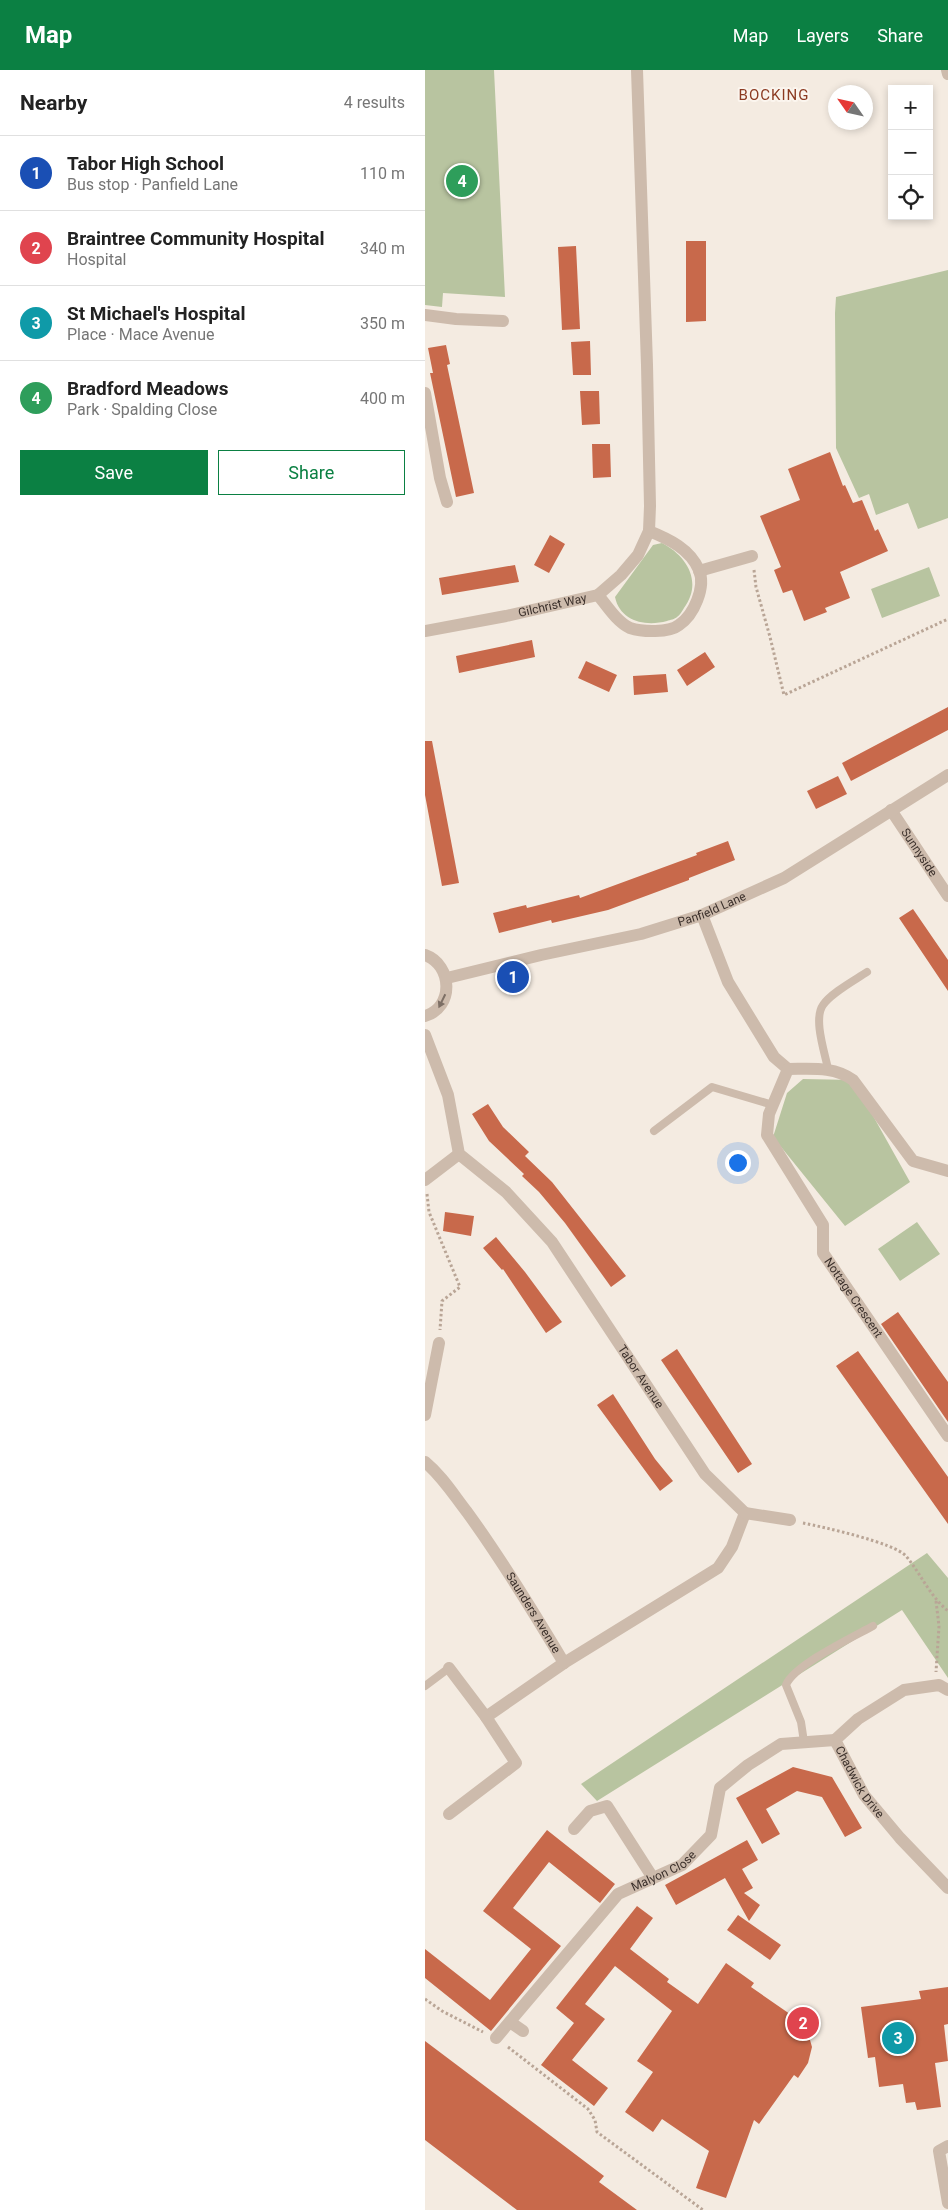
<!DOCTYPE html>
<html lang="en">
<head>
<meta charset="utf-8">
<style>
  :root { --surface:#fff; --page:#f2f2f2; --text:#222; --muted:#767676; --line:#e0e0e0; --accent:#0b8043 }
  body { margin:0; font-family:Roboto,sans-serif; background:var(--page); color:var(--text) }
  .controls { position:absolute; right:15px; top:15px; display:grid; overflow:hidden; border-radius:0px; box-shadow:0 2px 8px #0003 }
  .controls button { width:45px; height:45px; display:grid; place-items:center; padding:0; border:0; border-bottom:1px solid var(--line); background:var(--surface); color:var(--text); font:25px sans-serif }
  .compass { position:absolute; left:403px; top:15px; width:45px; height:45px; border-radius:50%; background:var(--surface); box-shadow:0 2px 8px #0003; rotate:304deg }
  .you { position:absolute; left:312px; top:1092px; width:18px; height:18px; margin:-12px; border:4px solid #fff; border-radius:50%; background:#1a73e8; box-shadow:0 0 0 8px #1a73e833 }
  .badge { display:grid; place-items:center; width:32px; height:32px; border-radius:50%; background:var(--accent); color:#fff; font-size:16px; font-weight:700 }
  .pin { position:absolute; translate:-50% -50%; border:2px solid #fff; box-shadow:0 1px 5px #0006 }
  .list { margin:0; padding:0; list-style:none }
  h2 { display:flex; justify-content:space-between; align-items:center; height:65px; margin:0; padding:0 20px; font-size:21px }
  h2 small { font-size:16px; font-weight:400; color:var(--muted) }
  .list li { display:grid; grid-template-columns:32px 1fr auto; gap:15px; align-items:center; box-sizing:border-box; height:75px; padding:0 20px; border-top:1px solid var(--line) }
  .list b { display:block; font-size:19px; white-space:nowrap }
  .list p { margin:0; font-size:16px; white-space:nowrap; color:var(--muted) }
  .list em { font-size:16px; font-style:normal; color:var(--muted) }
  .actions { display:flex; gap:10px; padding:15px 20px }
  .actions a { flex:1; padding:11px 0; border:1px solid var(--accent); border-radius:0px; text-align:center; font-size:18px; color:var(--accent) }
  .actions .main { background:var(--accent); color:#fff }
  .icon { flex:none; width:28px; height:28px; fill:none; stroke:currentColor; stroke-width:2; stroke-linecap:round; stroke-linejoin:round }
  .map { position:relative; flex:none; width:523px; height:2140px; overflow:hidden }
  header { display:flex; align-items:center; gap:30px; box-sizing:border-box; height:70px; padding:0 25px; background:var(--accent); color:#fff }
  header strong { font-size:24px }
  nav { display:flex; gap:28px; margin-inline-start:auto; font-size:18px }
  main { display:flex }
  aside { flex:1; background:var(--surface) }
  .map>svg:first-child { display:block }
  .green { fill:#b8c4a0 }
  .building { fill:#c8694b }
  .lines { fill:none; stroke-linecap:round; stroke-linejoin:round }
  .path { stroke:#b9a596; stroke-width:3; stroke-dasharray:2.5 2.5; stroke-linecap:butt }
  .service { stroke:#cdbbac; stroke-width:8 }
  .minor { stroke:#cdbbac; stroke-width:12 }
  .tertiary { stroke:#cdbbac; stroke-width:12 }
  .oneway { fill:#7d6f65 }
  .labels { text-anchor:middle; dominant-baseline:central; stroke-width:4; stroke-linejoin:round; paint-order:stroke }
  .street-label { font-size:12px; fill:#3b302b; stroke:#fbf5ee }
  .quarter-label { font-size:15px; letter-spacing:1px; fill:#8c3b22; stroke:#fbf5ee }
</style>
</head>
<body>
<header>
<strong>Map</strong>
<nav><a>Map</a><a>Layers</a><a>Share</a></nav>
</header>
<main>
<aside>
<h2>Nearby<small>4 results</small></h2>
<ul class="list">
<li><span class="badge" style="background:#1a4fb4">1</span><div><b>Tabor High School</b><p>Bus stop · Panfield Lane</p></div><em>110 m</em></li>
<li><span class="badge" style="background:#e0444e">2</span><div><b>Braintree Community Hospital</b><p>Hospital</p></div><em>340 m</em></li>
<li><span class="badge" style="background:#0f9aa8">3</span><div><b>St Michael's Hospital</b><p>Place · Mace Avenue</p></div><em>350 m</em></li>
<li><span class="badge" style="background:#2e9e5b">4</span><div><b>Bradford Meadows</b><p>Park · Spalding Close</p></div><em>400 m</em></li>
</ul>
<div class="actions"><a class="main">Save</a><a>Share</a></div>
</aside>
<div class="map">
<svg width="523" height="2140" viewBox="0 0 523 2140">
  <rect width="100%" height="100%" fill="#f4ebe1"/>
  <path class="green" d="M0 0H69L80 227 18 223 17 237 0 235Z
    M523 200V448L493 459 483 433 451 445 444 424 434 428 411 378 410 243 411 227Z
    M237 473C262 486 278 512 259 538 257 541 255 545 252 547 250 549 245 550 242 551 220 557 195 551 190 527L228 475Z
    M504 497 515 526 457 548 446 519Z
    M378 1009 428 1010 485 1112 420 1156 348 1067 362 1023Z
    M492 1152 515 1184 475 1211 453 1179Z
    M502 1483 523 1508V1608L477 1540 172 1731 156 1714Z"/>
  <path class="building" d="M261 171H281V251L261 252Z
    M151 176 155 259 137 260 133 177Z
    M165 271 166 305H148L146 272Z
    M21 275 25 294 22 295 49 423 31 427 5 303H8L3 278Z
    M155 321H174L175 354 157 355Z
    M167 374H185L186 407 168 408Z
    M405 382 418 416 420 415 428 433 437 430 450 461 453 459 463 481 415 502 425 528 400 538 402 542 379 551 367 520 358 523 349 500 356 497 335 446 375 430 363 399Z
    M125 465 140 474 124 503 109 495Z
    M90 495 94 512 17 525 14 508Z
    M107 570 110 587 34 603 31 586Z
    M280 582 290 597 262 616 252 600Z
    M161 591 192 605 184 622 153 608Z
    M241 604 243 622 209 625 208 606Z
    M523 637V660L426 711 417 693Z
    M0 671H7L34 813 17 816 0 725Z
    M413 706 422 724 391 739 382 721Z
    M303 771 310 790 264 808V810L183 840 127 853 126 850 74 863 68 843 101 835 102 838 154 825 155 828 272 785 271 783Z
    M488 839 523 890V921L474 848Z
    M63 1034 78 1057 104 1082 100 1086 127 1112 201 1206 186 1217 140 1153 114 1122 97 1106 99 1104 64 1071 47 1044Z
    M20 1142 49 1146 46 1166 18 1161Z
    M71 1167 100 1202 137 1252 121 1263 78 1199 77 1200 58 1178Z
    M473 1242 523 1312V1352L456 1254Z
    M252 1279 327 1394 313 1403 236 1290Z
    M433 1281 523 1407V1454L411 1296Z
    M188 1324 230 1389 248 1411 235 1421 172 1335Z
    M368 1697 407 1707 437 1758 420 1767 397 1727 372 1721 341 1739 355 1764 337 1774 311 1728Z
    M122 1760 190 1814 175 1833 124 1792 88 1838 136 1876 66 1961 0 1908V1879L65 1930 106 1879 58 1841Z
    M322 1770 333 1790 317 1799 328 1818 319 1823 335 1835 324 1851 300 1808 251 1835 240 1815Z
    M212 1836 228 1848 205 1879 244 1909 242 1912 273 1934 301 1893 329 1913 326 1917 375 1951 383 1963 387 1977 383 1993 373 2008 369 2005 334 2054 329 2050 301 2128 271 2118 284 2081 237 2049 228 2062 200 2042 228 2002 212 1991 247 1941 190 1896 160 1934 180 1949 147 1990 183 2018 169 2036 116 1995 149 1953 131 1938Z
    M313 1845 356 1875 345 1890 302 1860Z
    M523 1917V1954L519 1955 523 1991 510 1993 516 2037 492 2040 490 2032 481 2033 478 2014 454 2017 450 1987 443 1988 436 1937 496 1929 494 1921Z
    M0 1971 179 2106 174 2112 212 2140H92L0 2070Z"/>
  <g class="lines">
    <path class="path" d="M329 500 331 517 345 567 359 625 523 549
      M2 1124 4 1142 35 1217 17 1231 15 1260
      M378 1453C398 1457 470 1473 481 1486 496 1504 504 1525 523 1541
      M511 1531 514 1556 511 1602
      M0 1929 17 1941 58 1962
      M83 1977 163 2039 170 2050 172 2062 278 2140"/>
    <path class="service" d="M403 999C400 983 388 949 398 935 406 923 430 910 442 902
      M229 1061 287 1017 348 1035
      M0 1616 24 1598
      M379 1672 376 1652 361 1615C369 1595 428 1567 448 1556"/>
    <g class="minor">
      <path d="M522 0 523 4"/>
      <path d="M0 245 31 249 78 251"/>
      <path d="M0 323 15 408 22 432"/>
      <path d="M274 501 327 486"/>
      <path d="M173 525C182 536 192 552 205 558 217 562 244 563 254 555 269 545 281 517 274 500 265 479 244 469 224 461"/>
      <path id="s1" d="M0 561 81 546 173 525 196 505 213 485 224 461 225 436 222 295 212 0"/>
      <path id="s2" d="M466 740 523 826"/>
      <path d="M277 845 303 912 349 987 363 999C386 999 409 996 428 1010L488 1091 523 1101"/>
      <path id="s3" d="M0 965 23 1025 34 1084 81 1122 127 1172 280 1404 320 1443 307 1477 293 1498 139 1593 61 1647"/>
      <path id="s4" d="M363 999 344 1044 342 1065 398 1155V1183L523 1366"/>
      <path d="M0 1110 34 1084"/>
      <path d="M0 1345 14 1273"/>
      <path id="s5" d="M0 1392C17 1406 28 1424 42 1442 77 1490 108 1541 139 1593"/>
      <path d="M320 1443 365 1450"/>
      <path id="s6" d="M523 1620 514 1615 479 1620 433 1649 410 1670 439 1725 475 1768 523 1818"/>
      <path d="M24 1744 91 1693 61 1647 24 1598"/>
      <path d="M149 1759 165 1741 182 1736 228 1808"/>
      <path d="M85 1952 98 1961"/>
      <path id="s7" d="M71 1968 193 1824 257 1795 286 1765 295 1718 323 1695 356 1674 410 1670"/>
      <path d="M523 2076 514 2081 523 2133"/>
    </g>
    <g class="tertiary">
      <path d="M0 885C28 895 29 938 0 946"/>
      <path id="s8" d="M22 908 116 885 216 864 277 845 359 808 523 705"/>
    </g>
  </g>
  <defs><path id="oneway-solid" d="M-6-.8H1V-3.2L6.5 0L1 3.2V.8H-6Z" transform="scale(1.25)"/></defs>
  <use class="oneway" href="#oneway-solid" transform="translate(17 931) rotate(116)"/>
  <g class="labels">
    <g class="street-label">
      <text stroke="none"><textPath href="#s1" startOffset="130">Gilchrist Way</textPath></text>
      <text stroke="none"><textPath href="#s2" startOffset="51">Sunnyside</textPath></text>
      <text stroke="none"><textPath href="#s8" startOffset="274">Panfield Lane</textPath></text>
      <text stroke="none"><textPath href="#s4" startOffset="258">Nottage Crescent</textPath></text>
      <text stroke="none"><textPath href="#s3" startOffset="414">Tabor Avenue</textPath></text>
      <text stroke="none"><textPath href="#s5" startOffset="186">Saunders Avenue</textPath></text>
      <text stroke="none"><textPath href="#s6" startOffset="180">Chadwick Drive</textPath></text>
      <text stroke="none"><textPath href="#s7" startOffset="240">Malyon Close</textPath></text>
    </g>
    <g class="quarter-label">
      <text x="349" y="25">BOCKING</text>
    </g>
  </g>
</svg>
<div class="controls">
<button>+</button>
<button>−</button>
<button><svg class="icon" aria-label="locate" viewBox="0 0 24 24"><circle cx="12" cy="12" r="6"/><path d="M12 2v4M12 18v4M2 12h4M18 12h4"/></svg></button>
</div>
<svg class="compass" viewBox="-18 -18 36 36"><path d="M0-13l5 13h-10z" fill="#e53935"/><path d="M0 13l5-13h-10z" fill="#767676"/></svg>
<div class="you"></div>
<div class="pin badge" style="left:88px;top:907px;background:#1a4fb4">1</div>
<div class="pin badge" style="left:378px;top:1953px;background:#e0444e">2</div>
<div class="pin badge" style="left:473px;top:1968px;background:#0f9aa8">3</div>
<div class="pin badge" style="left:37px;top:111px;background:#2e9e5b">4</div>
</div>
</main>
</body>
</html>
